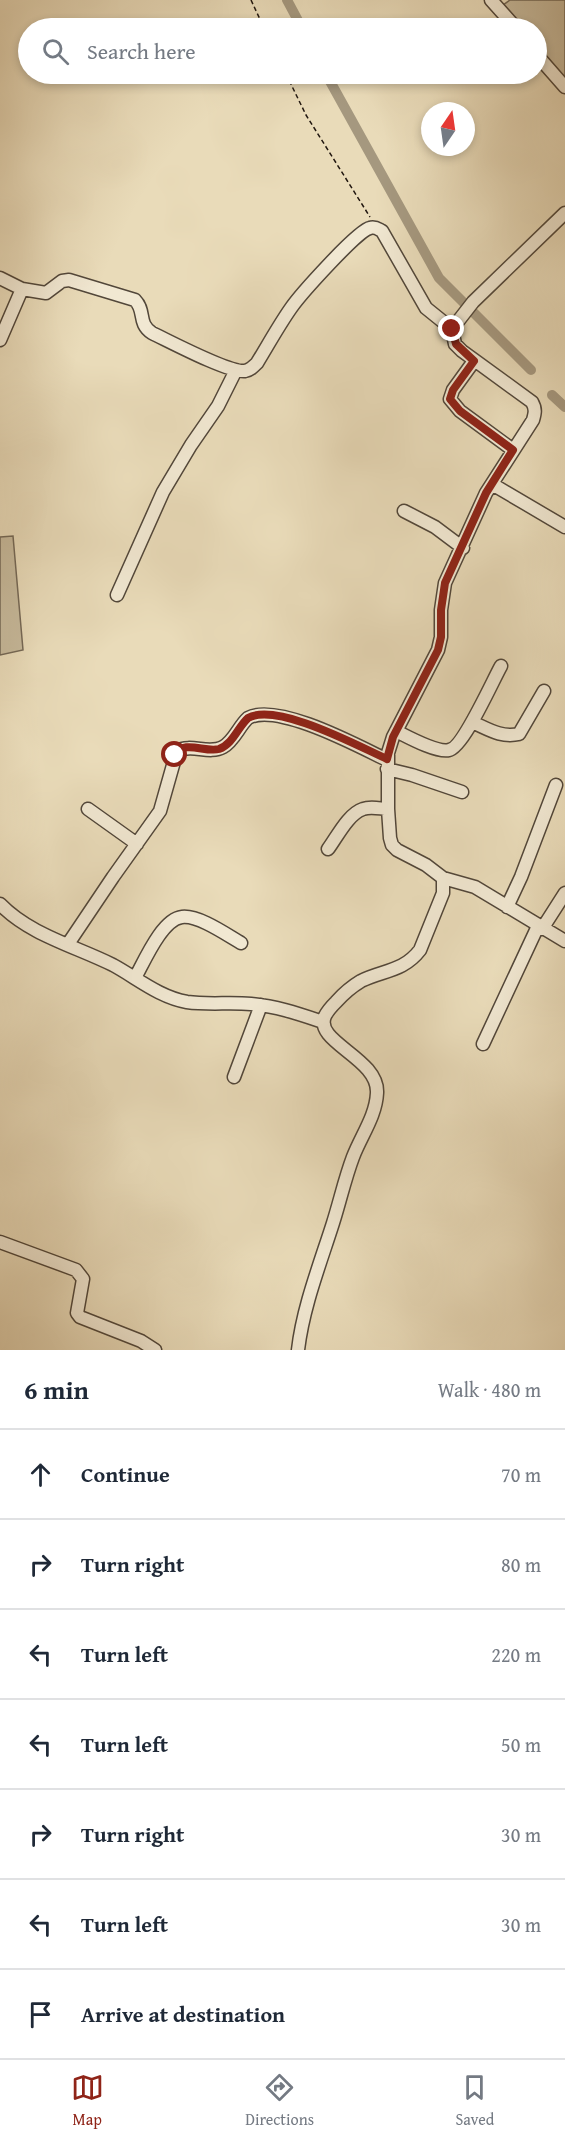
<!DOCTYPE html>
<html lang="en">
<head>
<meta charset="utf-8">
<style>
  :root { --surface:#fff; --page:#f6f6f7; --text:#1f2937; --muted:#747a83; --line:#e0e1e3; --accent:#8f2418 }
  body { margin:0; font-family:"Gentium Book Plus",serif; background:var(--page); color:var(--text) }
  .compass { position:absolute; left:421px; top:102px; width:54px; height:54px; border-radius:50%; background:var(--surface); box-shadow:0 3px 9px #0003; rotate:13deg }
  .stop { position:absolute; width:18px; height:18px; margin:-14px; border:4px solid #8f2418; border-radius:50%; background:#fff }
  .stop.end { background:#8f2418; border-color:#fff; box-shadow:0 2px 6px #0008 }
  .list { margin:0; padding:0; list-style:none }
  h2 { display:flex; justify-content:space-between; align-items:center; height:78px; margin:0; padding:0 24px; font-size:26px }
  h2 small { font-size:20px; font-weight:400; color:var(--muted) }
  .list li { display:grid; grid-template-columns:39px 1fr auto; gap:18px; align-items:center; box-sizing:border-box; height:90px; padding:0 24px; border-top:2px solid var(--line) }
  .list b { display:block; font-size:22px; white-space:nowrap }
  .list em { font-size:20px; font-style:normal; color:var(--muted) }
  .icon { flex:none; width:33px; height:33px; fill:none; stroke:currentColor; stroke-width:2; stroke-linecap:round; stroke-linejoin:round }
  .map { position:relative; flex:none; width:565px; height:1350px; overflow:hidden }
  .search { position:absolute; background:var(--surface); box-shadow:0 3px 9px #0003; left:18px; right:18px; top:18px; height:66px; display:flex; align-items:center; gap:15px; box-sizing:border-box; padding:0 21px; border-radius:33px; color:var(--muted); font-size:22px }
  .sheet { height:708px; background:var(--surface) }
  nav { display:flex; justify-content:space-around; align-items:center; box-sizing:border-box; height:84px; border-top:2px solid var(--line); background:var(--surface); font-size:16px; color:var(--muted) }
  nav a { display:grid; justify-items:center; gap:3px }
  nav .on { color:var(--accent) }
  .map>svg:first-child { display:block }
  .green { fill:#c7ba9c; stroke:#746856; stroke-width:1.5 }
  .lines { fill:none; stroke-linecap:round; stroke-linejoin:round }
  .canal { stroke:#a5987f; stroke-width:10 }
  .minor-casing { stroke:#52473a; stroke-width:15 }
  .path { stroke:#20160f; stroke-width:1.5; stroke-dasharray:4.5 3; stroke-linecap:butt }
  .minor { stroke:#f1e8d2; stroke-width:12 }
  .route { stroke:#8f2418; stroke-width:8 }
</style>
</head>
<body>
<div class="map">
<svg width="565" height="1350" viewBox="0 0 565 1350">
  <rect width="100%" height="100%" fill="#e9dbb9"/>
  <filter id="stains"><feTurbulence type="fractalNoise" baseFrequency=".00333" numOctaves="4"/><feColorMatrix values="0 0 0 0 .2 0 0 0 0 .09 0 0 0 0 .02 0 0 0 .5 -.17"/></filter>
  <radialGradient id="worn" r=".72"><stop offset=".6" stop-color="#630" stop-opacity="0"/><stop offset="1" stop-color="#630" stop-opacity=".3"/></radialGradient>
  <path class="green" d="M510 0H565V86L537 54 536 28H516L499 8Z
    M13 536 23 650 0 655V537Z"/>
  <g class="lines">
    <path class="canal" d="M287 0 302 28
      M326 74 439 278 531 370
      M552 395 565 407"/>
    <g class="minor-casing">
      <path id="minor" d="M491 0 516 28
        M536 54 565 87
        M565 213 473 302 452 329 455 344 462 351 532 402C536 409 535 413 533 420L486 493 445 583 441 610V637L438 650 393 737 388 753V809L390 838 392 845 397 850 426 865 443 878 475 887 565 941
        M0 278 22 289 46 293 62 281 69 280 135 300C146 311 137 323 152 333 169 341 229 373 245 371 250 370 253 367 257 363 268 345 279 325 291 308 300 295 358 230 370 228 375 226 378 229 382 231L426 308 452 329
        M0 340 22 289
        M474 361 453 390 450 399 460 411 513 450
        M492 484 565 527
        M404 511 435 527 463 548
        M117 595 163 492 191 445 218 406 236 370
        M472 722C488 729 501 738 519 734L544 691
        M396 731C408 737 437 753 449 750 463 748 493 680 501 666
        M387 769 412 775 462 792
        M88 809 137 844
        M328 849C337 837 348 814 363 809 371 806 381 809 388 809
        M0 904C30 935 75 946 113 965 137 978 159 997 187 1002 208 1005 230 1002 251 1004 276 1006 299 1014 323 1022
        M507 907 521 877 556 785
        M542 929 565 893
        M68 944 113 877 160 811 177 751C191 743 209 755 223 747 234 741 239 726 248 718 277 702 358 746 387 760
        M135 978C144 962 162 919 182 917 199 915 227 935 241 943
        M483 1044 538 926
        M234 1077 261 1005
        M0 1242 76 1270 83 1279 77 1313 80 1317 141 1341 155 1350
        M298 1350C303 1307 320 1264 333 1223 340 1201 345 1178 353 1157 361 1136 376 1116 377 1093 379 1058 313 1042 325 1016 328 1010 332 1006 336 1002 344 993 351 987 361 981 383 970 403 972 420 950L443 893V878"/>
    </g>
    <path class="path" d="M251 0 264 28
      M286 74 306 115 370 217"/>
    <use href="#minor" class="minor"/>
  </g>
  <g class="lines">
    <path class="route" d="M175 755C184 739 205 753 219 749 233 744 238 727 248 718 277 702 358 746 387 759L393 737 438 650 441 637V610L445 583 486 493 513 450 460 411 450 399 453 390 474 361 456 344 452 329"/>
  </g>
  <rect width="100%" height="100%" filter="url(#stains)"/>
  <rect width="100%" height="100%" fill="url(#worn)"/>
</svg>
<svg class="compass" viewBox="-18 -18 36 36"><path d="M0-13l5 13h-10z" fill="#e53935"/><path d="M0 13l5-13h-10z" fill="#747a83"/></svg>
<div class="stop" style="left:175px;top:755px"></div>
<div class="stop end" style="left:452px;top:329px"></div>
<div class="search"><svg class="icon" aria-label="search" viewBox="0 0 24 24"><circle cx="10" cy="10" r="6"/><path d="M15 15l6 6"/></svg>Search here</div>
</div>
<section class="sheet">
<h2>6 min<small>Walk · 480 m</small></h2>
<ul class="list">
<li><svg class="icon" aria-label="ahead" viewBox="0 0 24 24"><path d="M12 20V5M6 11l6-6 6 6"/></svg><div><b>Continue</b></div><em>70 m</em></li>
<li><svg class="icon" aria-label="right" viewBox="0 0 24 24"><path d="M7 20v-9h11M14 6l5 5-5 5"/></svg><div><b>Turn right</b></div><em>80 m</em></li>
<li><svg class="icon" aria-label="left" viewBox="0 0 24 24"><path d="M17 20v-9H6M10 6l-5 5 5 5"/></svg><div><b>Turn left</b></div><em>220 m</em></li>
<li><svg class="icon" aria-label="left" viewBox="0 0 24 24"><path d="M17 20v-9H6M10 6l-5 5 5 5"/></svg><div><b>Turn left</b></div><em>50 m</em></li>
<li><svg class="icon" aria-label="right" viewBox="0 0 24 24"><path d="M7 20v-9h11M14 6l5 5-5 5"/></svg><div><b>Turn right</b></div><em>30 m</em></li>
<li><svg class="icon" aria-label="left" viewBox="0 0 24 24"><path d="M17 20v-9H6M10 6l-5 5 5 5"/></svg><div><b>Turn left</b></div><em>30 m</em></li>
<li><svg class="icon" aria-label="arrive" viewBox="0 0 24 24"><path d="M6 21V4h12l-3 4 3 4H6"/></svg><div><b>Arrive at destination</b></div></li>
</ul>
</section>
<nav>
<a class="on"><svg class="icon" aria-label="map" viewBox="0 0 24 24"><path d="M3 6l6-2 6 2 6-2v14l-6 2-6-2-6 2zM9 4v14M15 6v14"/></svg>Map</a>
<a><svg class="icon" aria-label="directions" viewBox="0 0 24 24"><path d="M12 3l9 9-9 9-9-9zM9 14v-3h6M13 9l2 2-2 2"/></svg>Directions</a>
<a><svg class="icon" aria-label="saved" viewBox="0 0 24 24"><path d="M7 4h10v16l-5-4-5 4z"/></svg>Saved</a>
</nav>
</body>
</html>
